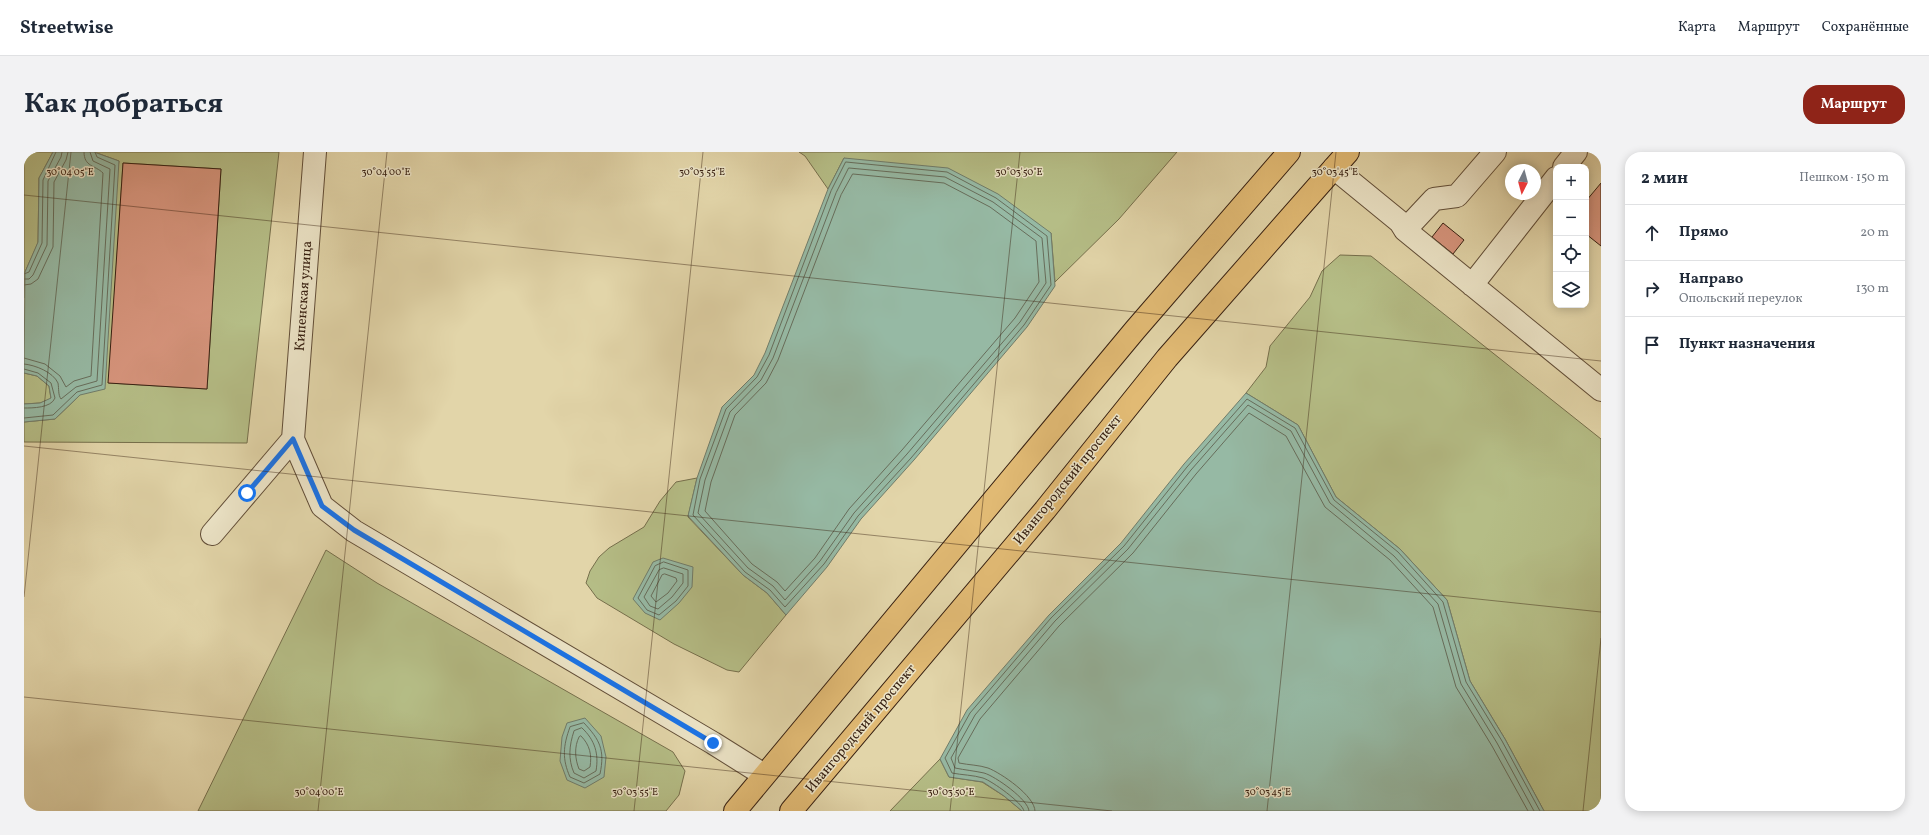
<!DOCTYPE html>
<html lang="ru">
<head>
<meta charset="utf-8">
<style>
  :root { --surface:#fff; --page:#f2f2f3; --text:#1f2937; --muted:#747a83; --line:#e0e1e3; --accent:#8f2418 }
  body { margin:0; font-family:Vollkorn,serif; background:var(--page); color:var(--text) }
  .controls { position:absolute; right:12px; top:12px; display:grid; overflow:hidden; border-radius:8px; box-shadow:0 2px 10px #0003 }
  .controls button { width:36px; height:36px; display:grid; place-items:center; padding:0; border:0; border-bottom:1px solid var(--line); background:var(--surface); color:var(--text); font:20px sans-serif }
  .compass { position:absolute; left:1481px; top:12px; width:36px; height:36px; border-radius:50%; background:var(--surface); box-shadow:0 2px 10px #0003; rotate:186deg }
  .stop { position:absolute; width:12px; height:12px; margin:-9px; border:3px solid #1a73e8; border-radius:50%; background:#fff }
  .stop.end { background:#1a73e8; border-color:#fff; box-shadow:0 1px 4px #0008 }
  .list { margin:0; padding:0; list-style:none }
  h2 { display:flex; justify-content:space-between; align-items:center; height:52px; margin:0; padding:0 16px; font-size:17px }
  h2 small { font-size:13px; font-weight:400; color:var(--muted) }
  .list li { display:grid; grid-template-columns:26px 1fr auto; gap:12px; align-items:center; box-sizing:border-box; height:56px; padding:0 16px; border-top:1px solid var(--line) }
  .list b { display:block; font-size:15px; white-space:nowrap }
  .list p { margin:0; font-size:13px; white-space:nowrap; color:var(--muted) }
  .list em { font-size:13px; font-style:normal; color:var(--muted) }
  .icon { flex:none; width:22px; height:22px; fill:none; stroke:currentColor; stroke-width:2; stroke-linecap:round; stroke-linejoin:round }
  .map { position:relative; flex:none; width:1577px; height:659px; overflow:hidden; border-radius:16px }
  header { display:flex; align-items:center; gap:24px; box-sizing:border-box; height:56px; padding:0 20px; background:var(--surface); border-bottom:1px solid var(--line) }
  header strong { font-size:19px }
  nav { display:flex; gap:22px; margin-inline-start:auto; font-size:14px }
  .intro { display:flex; align-items:center; justify-content:space-between; box-sizing:border-box; height:96px; padding:0 24px }
  h1 { margin:0; font-size:28px }
  .button { padding:10px 18px; border-radius:16px; background:var(--accent); color:#fff; font-size:14px; font-weight:700 }
  main { display:flex; gap:24px; padding:0 24px }
  aside { flex:1; background:var(--surface); border-radius:16px; box-shadow:0 2px 10px #0003 }
  .map>svg:first-child { display:block }
  .green { fill:#b5bd86; stroke:#766f4c; fill-rule:evenodd }
  .water { fill:#96b9a4; stroke:#707c6a }
  .lines { fill:none; stroke-linecap:round; stroke-linejoin:round }
  .shore { stroke:#676d5b; stroke-width:1 }
  .building { fill:#d6947c; stroke:#382112 }
  .minor-casing { stroke:#624e38; stroke-width:24 }
  .highway-casing { stroke:#382112; stroke-width:24 }
  .minor { stroke:#ece4c7; stroke-width:22 }
  .highway { stroke:#e1ba74; stroke-width:22 }
  .route { stroke:#1a73e8; stroke-width:5 }
  .ticks { fill:none; stroke:#382112; stroke-width:1; stroke-opacity:0.45 }
  .labels { text-anchor:middle; dominant-baseline:central; stroke-width:3; stroke-linejoin:round; paint-order:stroke }
  .street-label { font-size:14px; fill:#382112; stroke:#ece4c7 }
  .ticks-label { font-size:10px; text-anchor:middle; fill:#382112; stroke:#ece4c7; stroke-width:3; stroke-linejoin:round; paint-order:stroke }
</style>
</head>
<body>
<header>
<strong>Streetwise</strong>
<nav><a>Карта</a><a>Маршрут</a><a>Сохранённые</a></nav>
</header>
<div class="intro"><h1>Как добраться</h1><a class="button">Маршрут</a></div>
<main>
<div class="map">
<svg width="1577" height="659" viewBox="0 0 1577 659">
  <rect width="100%" height="100%" fill="#e2d5a9"/>
  <filter id="stains"><feTurbulence type="fractalNoise" baseFrequency=".005" numOctaves="4"/><feColorMatrix values="0 0 0 0 .2 0 0 0 0 .09 0 0 0 0 .02 0 0 0 .5 -.17"/></filter>
  <radialGradient id="worn" r=".72"><stop offset=".6" stop-color="#630" stop-opacity="0"/><stop offset="1" stop-color="#630" stop-opacity=".3"/></radialGradient>
  <path class="green" d="M0 0H29L15 26 14 91 1 120 0 146Z
    M70 0H255L223 291 0 290V270L31 267 56 243 95 9ZM99 11 197 17 183 237 85 231Z
    M775 0H1153L1095 67 1031 130 1027 81 820 6 804 37 781 4Z
    M1316 103 1347 104 1577 287V659H1520L1481 587 1446 529 1423 448 1376 397 1312 345 1274 273 1222 241 1242 215 1246 194 1286 145 1298 119Z
    M0 221 13 224 25 234 27 247 16 251 0 252Z
    M673 326 664 365 719 423 743 441 762 463 715 520 703 518 650 492 573 446 562 431 566 419 575 405 585 396 620 375 636 349 652 330Z
    M302 398 353 431 649 600 661 619 655 643 642 659H174Z
    M916 607 925 625 958 630 980 644 998 659H866Z"/>
  <path class="water" d="M29 0H70L95 9 81 237 56 243 31 267 0 270V252L16 251 27 246 25 234 13 224 0 221 1 120 14 90 15 26Z
    M820 6 924 16 974 42 1027 81 1031 134 1003 175 890 308 837 367 803 415 762 463 743 441 719 423 664 364 673 326 698 255 730 223 741 201 804 37Z
    M1222 241 1274 273 1312 345 1376 397 1423 448 1446 529 1481 587 1520 659H998L980 644 959 630 925 625 916 607 943 558 1025 463 1097 391 1160 312Z
    M639 406 669 415 668 435 655 451 636 468 621 461 609 447 629 410Z
    M561 566 577 584 582 605 580 625 561 636 543 628 536 609 538 585 543 571Z"/>
  <g class="lines">
    <path class="shore" d="M822 10 923 20 972 46 1023 84 1027 133 1000 173 887 306 834 364 800 412 761 455 746 438 721 420 669 363 676 327 702 257 733 225 745 203 807 39Z
      M825 16 921 25 969 50 1018 86 1022 131 996 170 883 302 830 361 796 409 761 448 749 434 724 416 674 361 681 328 706 260 737 228 749 206 812 41Z
      M829 22 920 31 966 55 1012 89 1015 130 991 166 878 298 825 357 791 406 761 439 753 430 728 412 681 359 687 330 711 263 742 231 754 208 817 43Z
      M0 122 5 120 18 91 19 28 32 0
      M0 127H5L9 123 23 93 24 29 37 5 38 0
      M0 133 7 132 14 127 29 95 30 30 42 8 44 0
      M0 206 21 212 36 224 42 235 50 229 67 224 79 21C71 13 60 15 60 0
      M0 212C11 213 29 220 34 231 35 237 34 243 37 247L52 235 73 229 86 17 69 9 66 0
      M0 217 14 221 27 231 31 246C27 256 9 256 0 256
      M0 266 29 263 53 240 78 233 91 13 73 5 71 0
      M640 410 664 418V434L652 449 635 463 623 458 614 446 631 414Z
      M640 416 659 422V431L648 445 634 457 626 454 620 445 635 418Z
      M641 422 652 426 653 429 644 441 632 450 627 444 638 423Z
      M560 571C576 588 581 598 576 622L560 631 546 625C538 607 539 594 546 575Z
      M558 576C571 588 575 602 572 619L560 626 550 621C544 607 545 594 550 579Z
      M557 584C566 593 568 603 566 615L560 619 555 617C551 607 550 595 555 585Z
      M1000 659C999 651 968 629 959 626 949 623 938 623 928 621L921 606 946 561 1027 466 1100 394 1163 315 1223 247 1271 276 1310 348 1374 400 1419 450 1442 530 1478 589 1516 659
      M1005 659C1005 648 971 624 960 621 951 619 941 618 931 616L927 606 951 563 1031 469 1104 397 1167 318 1224 253 1267 279 1306 351 1370 404 1414 452 1437 532 1473 591 1510 659
      M1011 659C1011 644 977 621 964 616 955 613 945 613 935 611L934 606 956 567 1035 474 1109 401 1172 322 1225 261 1262 284 1301 355 1366 408 1409 455 1432 535 1468 594 1504 659"/>
  </g>
  <path class="building" d="M99 11 197 17 183 237 84 231Z
    M1577 31V94L1562 82V49Z
    M1419 71 1440 88 1429 102 1408 85Z"/>
  <g class="lines">
    <g class="minor-casing">
      <path id="minor" d="M291 0 269 287 298 354 330 379 689 591 740 623
        M1540 15 1552 0
        M1310 16 1376 70 1381 78 1577 238
        M1381 78 1410 47 1433 44 1471 0
        M1448 133 1532 26
        M188 382 269 287"/>
    </g>
    <g class="highway-casing">
      <path id="highway" d="M711 659 1111 178 1265 0
        M767 659 1021 358 1143 206 1324 0"/>
    </g>
    <use href="#minor" class="minor"/>
    <use href="#highway" class="highway"/>
  </g>
  <g class="lines">
    <path class="route" d="M223 341 269 287 298 354 330 378 689 591"/>
  </g>
  <path class="ticks" d="M0 43 1577 209M0 294 1577 460M0 445 47 0M0 545 1088 659M294 659 363 0M610 659 679 0M926 659 996 0M1243 659 1312 0M1559 659 1577 486"/>
  <g class="labels">
    <g class="street-label">
      <text transform="translate(280 144) rotate(-86)">Кипенская улица</text>
      <text transform="translate(1044 328) rotate(-51)">Ивангородский проспект</text>
      <text transform="translate(837 577) rotate(-50)">Ивангородский проспект</text>
    </g>
  </g>
  <g class="ticks-label">
    <text x="46" y="23">30°04'05"E</text>
    <text x="362" y="23">30°04'00"E</text>
    <text x="678" y="23">30°03'55"E</text>
    <text x="995" y="23">30°03'50"E</text>
    <text x="1311" y="23">30°03'45"E</text>
    <text x="295" y="643">30°04'00"E</text>
    <text x="611" y="643">30°03'55"E</text>
    <text x="927" y="643">30°03'50"E</text>
    <text x="1244" y="643">30°03'45"E</text>
  </g>
  <rect width="100%" height="100%" filter="url(#stains)"/>
  <rect width="100%" height="100%" fill="url(#worn)"/>
</svg>
<div class="controls">
<button>+</button>
<button>−</button>
<button><svg class="icon" aria-label="locate" viewBox="0 0 24 24"><circle cx="12" cy="12" r="6"/><path d="M12 2v4M12 18v4M2 12h4M18 12h4"/></svg></button>
<button><svg class="icon" aria-label="layers" viewBox="0 0 24 24"><path d="M12 4l9 5-9 5-9-5zM3 14l9 5 9-5"/></svg></button>
</div>
<svg class="compass" viewBox="-18 -18 36 36"><path d="M0-13l5 13h-10z" fill="#e53935"/><path d="M0 13l5-13h-10z" fill="#747a83"/></svg>
<div class="stop" style="left:223px;top:341px"></div>
<div class="stop end" style="left:689px;top:591px"></div>
</div>
<aside>
<h2>2 мин<small>Пешком · 150 m</small></h2>
<ul class="list">
<li><svg class="icon" aria-label="ahead" viewBox="0 0 24 24"><path d="M12 20V5M6 11l6-6 6 6"/></svg><div><b>Прямо</b></div><em>20 m</em></li>
<li><svg class="icon" aria-label="right" viewBox="0 0 24 24"><path d="M7 20v-9h11M14 6l5 5-5 5"/></svg><div><b>Направо</b><p>Опольский переулок</p></div><em>130 m</em></li>
<li><svg class="icon" aria-label="arrive" viewBox="0 0 24 24"><path d="M6 21V4h12l-3 4 3 4H6"/></svg><div><b>Пункт назначения</b></div></li>
</ul>
</aside>
</main>
</body>
</html>
